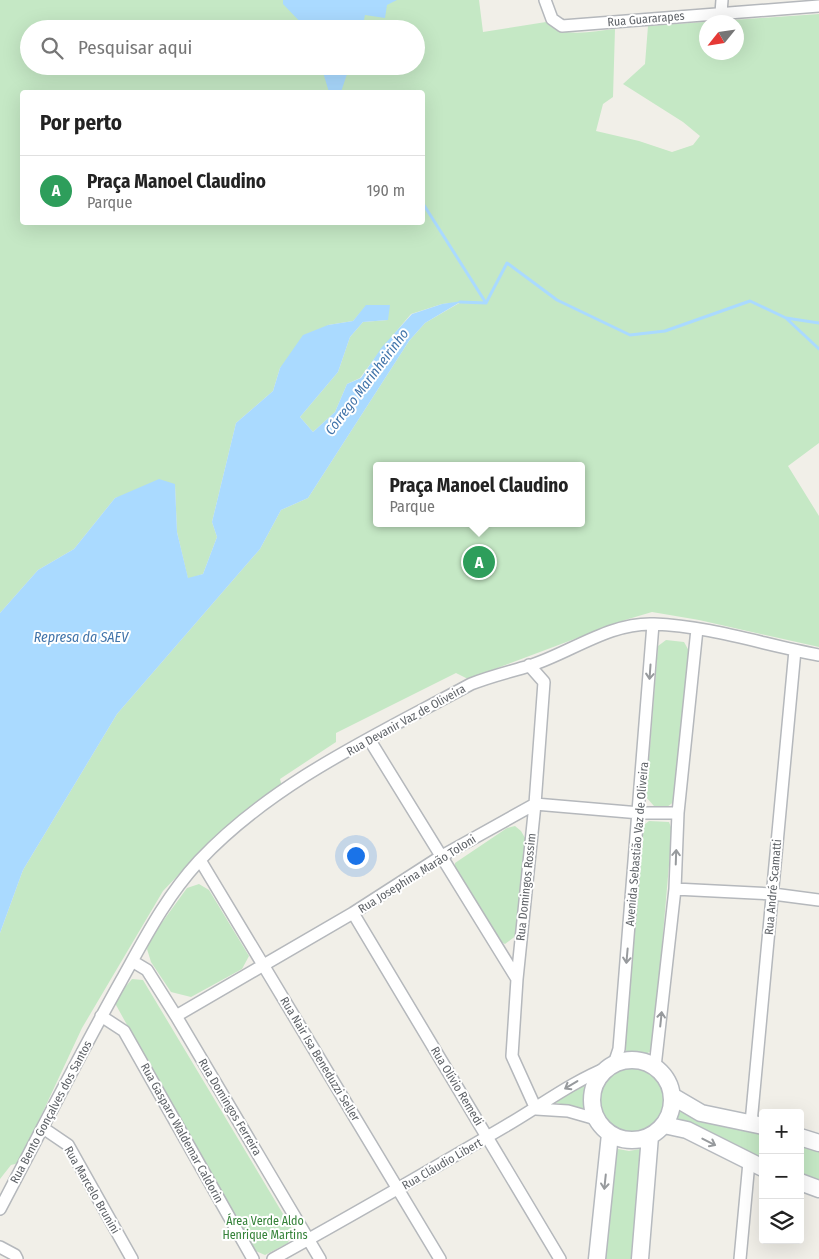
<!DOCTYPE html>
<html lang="pt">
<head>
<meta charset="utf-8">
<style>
  :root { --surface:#fff; --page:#f6f6f6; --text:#222; --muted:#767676; --line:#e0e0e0; --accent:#db2777 }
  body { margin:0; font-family:"Fira Sans Condensed",sans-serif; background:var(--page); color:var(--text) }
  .controls { position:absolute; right:15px; bottom:15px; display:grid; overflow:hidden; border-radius:5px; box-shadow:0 5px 20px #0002 }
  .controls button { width:45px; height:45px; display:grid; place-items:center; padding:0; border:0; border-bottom:1px solid var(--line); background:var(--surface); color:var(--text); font:25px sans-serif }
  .compass { position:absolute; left:699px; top:15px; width:45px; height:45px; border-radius:50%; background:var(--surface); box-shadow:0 5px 20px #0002; rotate:240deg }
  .you { position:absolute; left:355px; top:855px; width:18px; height:18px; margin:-12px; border:4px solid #fff; border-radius:50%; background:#1a73e8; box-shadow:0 0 0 8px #1a73e833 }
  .badge { display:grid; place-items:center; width:32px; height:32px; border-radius:50%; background:var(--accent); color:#fff; font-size:16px; font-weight:700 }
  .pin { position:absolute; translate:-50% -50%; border:2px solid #fff; box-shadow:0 1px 5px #0006 }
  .popup { position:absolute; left:373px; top:462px; width:212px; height:65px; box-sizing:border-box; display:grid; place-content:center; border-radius:5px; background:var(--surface); filter:drop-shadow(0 1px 4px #0005); font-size:16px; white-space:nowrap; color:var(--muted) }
  .popup b { font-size:19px; color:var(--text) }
  .popup::after { content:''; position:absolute; left:50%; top:100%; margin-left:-10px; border:10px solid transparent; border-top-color:var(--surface) }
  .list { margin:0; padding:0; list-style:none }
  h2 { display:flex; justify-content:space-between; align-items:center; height:65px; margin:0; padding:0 20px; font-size:21px }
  h2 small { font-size:16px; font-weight:400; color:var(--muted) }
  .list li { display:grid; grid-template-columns:32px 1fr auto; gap:15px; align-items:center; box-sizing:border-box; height:70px; padding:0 20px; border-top:1px solid var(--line) }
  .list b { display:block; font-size:19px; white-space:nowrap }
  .list p { margin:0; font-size:16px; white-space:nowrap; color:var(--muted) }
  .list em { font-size:16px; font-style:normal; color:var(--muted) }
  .icon { flex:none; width:28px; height:28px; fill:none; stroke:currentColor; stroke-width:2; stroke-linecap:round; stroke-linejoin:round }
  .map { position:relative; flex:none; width:819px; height:1259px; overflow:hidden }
  .search { position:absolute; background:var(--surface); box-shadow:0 5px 20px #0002; left:20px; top:20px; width:405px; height:55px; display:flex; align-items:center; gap:12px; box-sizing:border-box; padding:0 18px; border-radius:28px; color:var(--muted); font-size:19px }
  .panel { position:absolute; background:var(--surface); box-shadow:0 5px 20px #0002; left:20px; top:90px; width:405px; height:135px; border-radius:5px }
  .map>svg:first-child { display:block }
  .green { fill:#c5e8c5; fill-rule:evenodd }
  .water { fill:#aadaff }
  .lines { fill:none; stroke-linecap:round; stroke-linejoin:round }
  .stream { stroke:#aadaff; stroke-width:3 }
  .street-casing { stroke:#b5b8bc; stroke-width:14 }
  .secondary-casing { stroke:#b6babf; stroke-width:19 }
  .street { stroke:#fff; stroke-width:11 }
  .secondary { stroke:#fff; stroke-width:16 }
  .oneway { stroke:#979a9d }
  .labels { text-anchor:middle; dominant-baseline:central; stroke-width:4; stroke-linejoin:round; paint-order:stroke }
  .street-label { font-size:12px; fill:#5f6368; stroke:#fff }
  .park-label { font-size:12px; fill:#348238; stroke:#fff }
  .water-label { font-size:14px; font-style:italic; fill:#4174aa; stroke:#fff }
</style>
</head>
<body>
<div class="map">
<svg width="819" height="1259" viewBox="0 0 819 1259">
  <rect width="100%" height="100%" fill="#f1efe8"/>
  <path class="green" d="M0 0H479L483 32 546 22C562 39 593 31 615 29L613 97 603 104 596 131 639 141 672 152 693 145 700 136 683 122 623 84 645 64 648 26 819 14V443L788 466 819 516V647L699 620 652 612 625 620 468 679 456 673 336 733V742L280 779 282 787 246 812 205 847 163 891 82 1028 19 1163 11 1165 0 1179V933L23 870 117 714 260 549 281 510 308 498 409 341 425 323 461 302 442 304 411 314 383 347 360 378 347 384 335 412 313 432 300 417 338 372 350 337 363 322 388 320 367 305 353 321 328 325 280 368 273 391 236 423 212 522 217 537 203 574 188 579 177 532 175 485 115 498 74 549 38 570 0 613ZM706 22H736V52H706ZM29 29H416V66H29ZM22 92H422V222H22ZM376 466H582V523H376Z
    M666 640 684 642 689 651 675 801 667 807 654 806 646 797 658 646Z
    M649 821 669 822 672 830 653 1050 646 1054 627 1052 623 1047 644 825Z
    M515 826 521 831 525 838 517 935 505 944 499 941 455 870V863L507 828Z
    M199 884 209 890 249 956 242 969 191 997 171 992 151 962 147 949 150 939 187 888Z
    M132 979 143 980 292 1229 288 1243 265 1255 251 1249 116 1005V998Z
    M599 1101a34 34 0 1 1 68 0a34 34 0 1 1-68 0Z
    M583 1084 587 1090 584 1098 585 1107 582 1110 554 1102Z
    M680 1111 763 1131V1158L758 1159 678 1123 677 1116Z
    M800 1143 819 1150V1184L800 1177Z
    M618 1149 629 1151 640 1149 643 1157 633 1259H603L614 1152Z"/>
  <path class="water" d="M283 0H397L387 5 385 18 365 15 362 29H307L283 4Z
    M321 66H345L347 74 341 92H329Z
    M462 301 425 323 409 341 308 498 281 510 260 549 117 714 23 870 0 933V613L38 570 74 549 115 498 159 479 175 484 177 532 188 578 203 574 217 537 212 522 236 423 273 391 280 368 303 335 328 325 353 321 366 305H390L388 320 363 322 350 337 338 372 300 417 313 432 335 412 347 384 361 378 382 347 412 314 442 304Z"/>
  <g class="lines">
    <path class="stream" d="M422 202 486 303
      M460 302 486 303 507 263 557 300 630 335 665 331 750 301 786 318 819 323
      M787 319 819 349"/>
    <g class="street-casing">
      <path id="street" d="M545 0 552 19 562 26 819 6
        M721 13 722 0
        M529 665 544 682 535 804 517 979 512 1056 536 1109
        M369 739 517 979
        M200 860 440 1259
        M675 889 773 894 819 900
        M353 913 560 1259
        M132 961 147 970 176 1016 320 1259
        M101 1016 124 1031 253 1259
        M176 1016 353 913 440 857 535 804 640 813H678
        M614 1064 619 1049 653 624
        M655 1067 675 889 678 813 697 629
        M536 1109 568 1111 596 1119
        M751 1123 795 650
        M43 1128 68 1145 132 1259
        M0 1209C40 1133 79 1056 121 981 145 938 165 898 199 861 273 782 377 735 471 684 491 676 509 672 529 666 570 653 610 622 654 624 710 626 765 645 819 655
        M0 1247 15 1255 17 1259
        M273 1259C351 1216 427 1172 504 1127 539 1107 571 1082 609 1067
        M740 1259 749 1162"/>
    </g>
    <g class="secondary-casing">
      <path id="secondary" d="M592 1100a40 40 0 1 1 80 0a40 40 0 1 1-80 0Z
        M672 1096 701 1113 763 1126
        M664 1125 687 1130 763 1168
        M800 1137 819 1143
        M800 1182 819 1189
        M597 1259 610 1134
        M640 1259 650 1136"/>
    </g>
    <use href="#street" class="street"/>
    <use href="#secondary" class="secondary"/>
  </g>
  <defs><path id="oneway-shaft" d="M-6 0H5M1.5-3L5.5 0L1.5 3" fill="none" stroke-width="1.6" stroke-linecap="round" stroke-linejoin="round" transform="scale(1.25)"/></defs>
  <g class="oneway">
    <use href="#oneway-shaft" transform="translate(650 672) rotate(94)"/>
    <use href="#oneway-shaft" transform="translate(676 857) rotate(-88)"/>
    <use href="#oneway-shaft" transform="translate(627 956) rotate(95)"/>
    <use href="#oneway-shaft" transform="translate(661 1019) rotate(-84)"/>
    <use href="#oneway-shaft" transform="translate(571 1085) rotate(149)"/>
    <use href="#oneway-shaft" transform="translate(709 1142) rotate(27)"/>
    <use href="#oneway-shaft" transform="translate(605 1182) rotate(96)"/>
  </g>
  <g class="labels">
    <g class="street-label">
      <text transform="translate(646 19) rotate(-5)">Rua Guararapes</text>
      <text transform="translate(406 720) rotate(-29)">Rua Devanir Vaz de Oliveira</text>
      <text transform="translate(637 844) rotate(-85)">Avenida Sebastião Vaz de Oliveira</text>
      <text transform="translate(417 874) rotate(-32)">Rua Josephina Marão Toloni</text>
      <text transform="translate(526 887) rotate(-84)">Rua Domingos Rossim</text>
      <text transform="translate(773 887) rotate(-85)">Rua André Scamatti</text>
      <text transform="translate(320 1059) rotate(59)">Rua Nair Isa Beneduzzi Seller</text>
      <text transform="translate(457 1086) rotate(59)">Rua Olívio Remedi</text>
      <text transform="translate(230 1107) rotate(59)">Rua Domingos Ferreira</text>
      <text transform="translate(51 1112) rotate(-62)">Rua Bento Gonçalves dos Santos</text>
      <text transform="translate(182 1133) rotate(61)">Rua Gasparo Waldemar Caldorin</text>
      <text transform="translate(442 1164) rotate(-30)">Rua Cláudio Libert</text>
      <text transform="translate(92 1190) rotate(60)">Rua Marcelo Brunini</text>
    </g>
    <g class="park-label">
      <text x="265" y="1221">Área Verde Aldo<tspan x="265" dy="14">Henrique Martins</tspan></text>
    </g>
    <g class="water-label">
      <text transform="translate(367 382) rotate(-53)">Córrego Marinheirinho</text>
      <text x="81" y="637">Represa da SAEV</text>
    </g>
  </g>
</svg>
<div class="controls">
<button>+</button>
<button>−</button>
<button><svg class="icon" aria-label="layers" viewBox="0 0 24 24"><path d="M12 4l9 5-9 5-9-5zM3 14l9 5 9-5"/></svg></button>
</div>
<svg class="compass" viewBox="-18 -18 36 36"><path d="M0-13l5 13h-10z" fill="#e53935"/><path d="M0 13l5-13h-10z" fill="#767676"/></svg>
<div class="you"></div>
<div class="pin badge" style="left:479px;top:562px;background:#2e9e5b">A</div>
<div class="popup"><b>Praça Manoel Claudino</b>Parque</div>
<div class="search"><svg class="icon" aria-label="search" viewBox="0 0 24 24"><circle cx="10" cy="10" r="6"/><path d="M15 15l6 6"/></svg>Pesquisar aqui</div>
<section class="panel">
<h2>Por perto<small></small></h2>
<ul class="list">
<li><span class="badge" style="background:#2e9e5b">A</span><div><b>Praça Manoel Claudino</b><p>Parque</p></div><em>190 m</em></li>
</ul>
</section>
</div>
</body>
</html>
